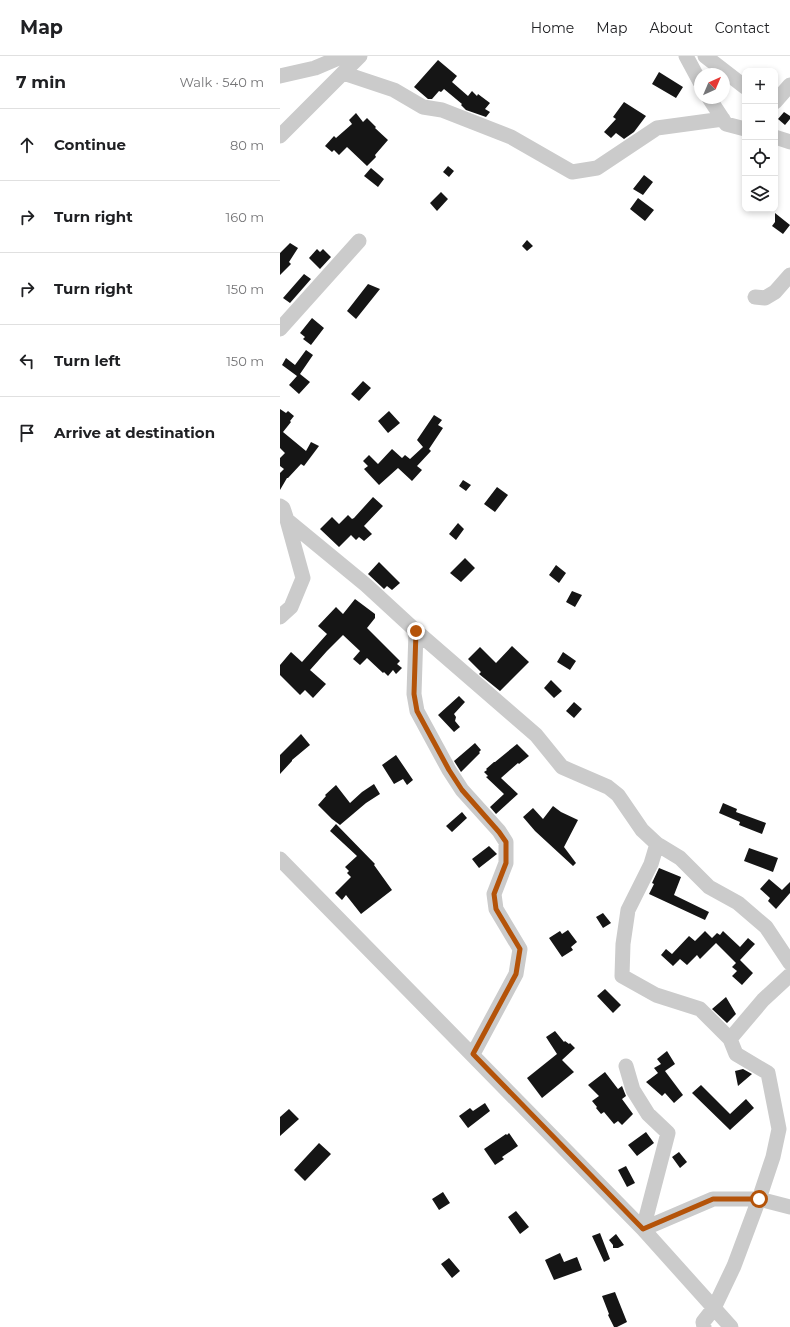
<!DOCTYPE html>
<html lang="en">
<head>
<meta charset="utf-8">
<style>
  :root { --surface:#fff; --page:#f6f6f6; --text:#202124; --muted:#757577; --line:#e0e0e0 }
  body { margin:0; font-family:Montserrat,sans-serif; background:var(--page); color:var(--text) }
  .controls { position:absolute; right:12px; top:12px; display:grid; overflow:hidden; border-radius:8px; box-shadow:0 2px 6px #0003 }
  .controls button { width:36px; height:36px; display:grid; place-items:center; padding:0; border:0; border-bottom:1px solid var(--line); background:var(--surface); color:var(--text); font:20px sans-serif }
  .compass { position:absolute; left:414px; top:12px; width:36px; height:36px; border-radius:50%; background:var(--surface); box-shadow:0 2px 6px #0003; rotate:44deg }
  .stop { position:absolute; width:12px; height:12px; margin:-9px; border:3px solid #b45309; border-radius:50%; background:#fff }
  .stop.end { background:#b45309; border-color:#fff; box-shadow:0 1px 4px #0008 }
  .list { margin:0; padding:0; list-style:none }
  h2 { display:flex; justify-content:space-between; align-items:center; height:52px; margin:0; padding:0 16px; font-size:17px }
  h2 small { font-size:13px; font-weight:400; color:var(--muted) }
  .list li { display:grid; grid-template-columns:26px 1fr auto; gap:12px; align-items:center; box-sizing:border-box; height:72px; padding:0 16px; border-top:1px solid var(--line) }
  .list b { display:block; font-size:15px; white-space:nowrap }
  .list em { font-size:13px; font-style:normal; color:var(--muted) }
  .icon { flex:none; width:22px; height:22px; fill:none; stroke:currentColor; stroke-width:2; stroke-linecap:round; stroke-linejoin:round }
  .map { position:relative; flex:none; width:510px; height:1271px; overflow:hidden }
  header { display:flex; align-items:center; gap:24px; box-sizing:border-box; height:56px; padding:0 20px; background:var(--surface); border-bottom:1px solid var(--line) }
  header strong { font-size:19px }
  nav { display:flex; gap:22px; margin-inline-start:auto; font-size:14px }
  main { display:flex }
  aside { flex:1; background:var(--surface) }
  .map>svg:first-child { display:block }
  .building { fill:#151515 }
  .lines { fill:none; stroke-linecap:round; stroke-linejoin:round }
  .minor { stroke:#cbcbcb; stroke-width:15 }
  .route { stroke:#b45309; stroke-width:5 }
</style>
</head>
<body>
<header>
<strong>Map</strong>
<nav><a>Home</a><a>Map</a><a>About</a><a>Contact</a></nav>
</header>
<main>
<aside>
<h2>7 min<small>Walk · 540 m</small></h2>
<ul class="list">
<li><svg class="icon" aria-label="ahead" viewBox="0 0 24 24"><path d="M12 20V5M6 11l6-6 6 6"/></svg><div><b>Continue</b></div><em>80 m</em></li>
<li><svg class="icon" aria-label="right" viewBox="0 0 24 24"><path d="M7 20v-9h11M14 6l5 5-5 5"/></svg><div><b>Turn right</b></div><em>160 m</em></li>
<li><svg class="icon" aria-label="right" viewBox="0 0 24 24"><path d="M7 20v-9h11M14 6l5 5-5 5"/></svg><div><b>Turn right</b></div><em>150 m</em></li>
<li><svg class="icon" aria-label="left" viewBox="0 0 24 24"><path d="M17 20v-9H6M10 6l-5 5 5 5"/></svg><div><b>Turn left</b></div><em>150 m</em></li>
<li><svg class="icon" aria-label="arrive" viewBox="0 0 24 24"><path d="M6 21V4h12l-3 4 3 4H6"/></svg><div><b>Arrive at destination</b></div></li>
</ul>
</aside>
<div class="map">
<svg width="510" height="1271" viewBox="0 0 510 1271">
  <rect width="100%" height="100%" fill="#fff"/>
  <path class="building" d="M158 4 177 20 172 26 188 40 192 35 197 40 198 38 210 47 205 53 210 56 206 61 186 54 181 49 182 48 164 33 161 36 159 35 152 43H148L134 31Z
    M379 16 403 31 396 42 372 28Z
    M344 46 366 60 354 76 344 83 336 77 331 82 324 76 336 63 333 61Z
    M504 56 510 60V63L505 69 498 63Z
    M76 57 83 66 87 62 96 71 95 72 108 84 95 99 96 101 87 110 67 91 59 99 54 94 52 96 45 90 54 80 56 82 72 68 69 64Z
    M168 110 174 115 169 121 163 116Z
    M91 112 104 123 98 131 84 120Z
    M364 119 373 126 363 139 353 133Z
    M161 136 168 143 157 155 150 147Z
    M358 142 374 154 365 165 350 153Z
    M495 157 510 169 503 178 492 170 495 166Z
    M247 184 253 190 247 195 242 190Z
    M10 187 18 192 9 206 11 208 0 219V197Z
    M37 193 40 196 43 193 51 201 40 213 29 202Z
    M24 218 31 223 10 247 3 242Z
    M88 228 100 233 76 263 67 255Z
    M32 262 44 272 31 289 23 283 25 281 20 277Z
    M26 294 33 299 20 318 30 326 19 338 9 329 17 320 2 309 6 302 15 309Z
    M83 325 91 332 79 345 71 338Z
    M0 353 6 357 8 355 14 360 10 365 11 366 3 376 26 395 31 386 39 390 24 410 21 408 8 422H7L0 434V417L4 413 0 410V402L5 397 0 392Z
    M109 355 120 367 108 377 98 365Z
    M154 359 162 364 158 369 163 372 149 393 151 395 137 410 142 414 132 425 118 412 99 429 84 413 88 410 83 405 89 399 98 408 112 393 122 402 125 399 130 403 143 391 137 384Z
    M183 424 191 429 186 435 179 430Z
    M217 431 228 439 215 456 204 448Z
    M93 441 103 450 84 470 92 478 84 485 79 481 76 484 71 479 59 491 40 473 52 461 59 468 68 459 72 463 74 462Z
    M178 467 184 473 176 484 169 478Z
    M185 502 195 512 181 526 170 517Z
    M99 506 120 527 112 534 107 530 104 533 88 518Z
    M276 509 286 517 279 527 269 519Z
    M292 535 302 539 295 551 286 546Z
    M75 543 95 558V562L87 572 120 605 117 608 122 612 116 618 113 614 108 620 104 616 103 617 87 602 80 609 73 603 80 595 63 579 47 595 30 614 46 628 33 642 25 634 20 639 0 619V609L11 596 22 606 47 578 38 570 56 551 63 558Z
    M232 590 249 606 220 635 199 618 201 616 188 603 200 591 216 607Z
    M283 596 296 605 290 614 277 606Z
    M271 624 282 635 274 642 264 632Z
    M179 640 185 646 174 658 176 661 175 665 180 671 174 676 158 659Z
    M294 646 302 653 294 662 286 655Z
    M21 678 30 689 12 704V705L0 718V699Z
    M195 687 201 694 199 696 200 697 181 716 174 705Z
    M237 688 249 700 239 708 238 707 221 722 238 738 216 758 210 751 224 738 206 721 208 720 204 716 207 714 206 713 214 706H215Z
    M116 699 133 724 127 729 123 723 114 728 102 709Z
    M94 728 100 738 86 747 60 769 52 763 38 749 46 740 45 739 56 729 70 747 82 736Z
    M443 747 457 753 456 756 486 767 482 778 459 769 460 766 439 757Z
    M273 750 281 756 298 764 284 791 296 807 293 810 255 775 243 761 253 752 263 763Z
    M182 756 187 762 172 776 166 770Z
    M56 768 95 808 94 809 112 834 81 858 66 839 62 844 55 837 71 821 67 817 69 815 65 811 77 800 50 775Z
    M209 790 217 798 199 812 192 803Z
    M469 792 498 802 493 816 464 805Z
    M379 812 401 821 394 839 429 856 425 864 369 838 374 828 372 827Z
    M489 823 502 834 510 826V837L496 853 488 845 490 842 480 833Z
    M323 857 331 867 323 872 316 861Z
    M288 874 297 886 291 891 293 894 282 901 269 882 280 875 282 878Z
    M425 875 432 882 437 877 440 879 443 875 460 891 468 882 475 888 460 904 473 917 462 929 452 920 457 915 452 911 456 907 436 887 420 903 417 899 407 909 400 903 393 910 381 899 386 893 392 898 409 880 415 885Z
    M325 933 341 949 333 957 317 940Z
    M446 941 456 958 447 967 432 953Z
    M275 975 284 986 285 985 289 988 290 987 295 992 282 1004 294 1016 262 1042 247 1022 277 998 266 981Z
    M387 995 395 1008 385 1015 403 1039 394 1047 385 1037 382 1040 366 1026 378 1017 374 1012 381 1008 377 1003Z
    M463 1013 472 1018 458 1030 455 1015Z
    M325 1016 338 1033 342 1030 346 1040 342 1043 353 1058 342 1069 338 1065 334 1068 324 1056 321 1058 316 1052 317 1051 312 1045 319 1040 308 1029Z
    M421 1029 450 1058 466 1043 474 1052 450 1074 412 1037Z
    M205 1047 210 1055 188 1072 179 1060 190 1052 193 1055Z
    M9 1053 19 1063 0 1080V1061Z
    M366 1076 374 1087 357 1100 348 1089Z
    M229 1077 238 1090 222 1101 224 1103 215 1109 204 1093 226 1078 227 1079Z
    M39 1087 51 1098 25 1125 14 1114Z
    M399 1096 407 1106 400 1112 392 1101Z
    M346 1110 355 1127 347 1131 338 1114Z
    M163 1136 170 1147 159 1154 152 1143Z
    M236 1155 249 1171 240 1178 228 1161Z
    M320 1177 330 1203 324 1206 312 1180Z
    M336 1178 344 1189 338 1192H333V1189L329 1184Z
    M280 1197 284 1206 297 1201 302 1214 274 1224 265 1204Z
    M169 1202 180 1215 172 1222 161 1208Z
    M335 1236 347 1266 337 1271H334L328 1259 329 1258 322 1240Z"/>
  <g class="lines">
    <path class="minor" d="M406 0 420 26
      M425 0 465 31
      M63 17 114 34 143 51 162 54 231 81 292 116 317 112 377 72 443 63
      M0 20 35 12 63 0
      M429 42 446 68 465 73
      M495 46 510 29
      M0 80 80 0
      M495 81 510 86
      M475 241 485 242 495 236 510 219
      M0 273 79 185
      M0 450 3 452 7 464 86 529 136 575 256 679 282 711 328 731 338 739 362 774 377 788 400 802 429 831 458 847 486 871 510 907
      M0 561 11 551 23 522 7 464
      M136 575 134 638 137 655 169 714 182 734 219 775 226 786V807L214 838 216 853 240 893 236 918 193 998
      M377 788 371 808 348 854 343 888 342 920 376 939 420 953 450 983
      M0 803 363 1173 451 1271
      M346 1010 353 1034 368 1058 388 1077 363 1173
      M363 1173 433 1143H479L510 1151
      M424 1271 423 1266 434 1252 454 1210 479 1143 493 1101 499 1073 488 1017 456 998 450 983 483 944 510 919"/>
  </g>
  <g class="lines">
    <path class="route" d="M136 575 134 638 137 655 169 714 182 734 219 776 226 786V807L214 838 216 853 240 893 236 918 193 998 363 1173 433 1143H479"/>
  </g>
</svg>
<div class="controls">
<button>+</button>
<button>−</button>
<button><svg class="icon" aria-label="locate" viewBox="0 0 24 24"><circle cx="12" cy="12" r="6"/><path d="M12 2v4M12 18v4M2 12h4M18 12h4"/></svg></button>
<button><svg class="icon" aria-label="layers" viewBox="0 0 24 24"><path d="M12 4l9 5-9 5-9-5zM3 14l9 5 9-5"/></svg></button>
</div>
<svg class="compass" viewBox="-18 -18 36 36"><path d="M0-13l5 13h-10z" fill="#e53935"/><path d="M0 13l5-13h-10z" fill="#757577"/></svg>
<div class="stop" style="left:479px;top:1143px"></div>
<div class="stop end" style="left:136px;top:575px"></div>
</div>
</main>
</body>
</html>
